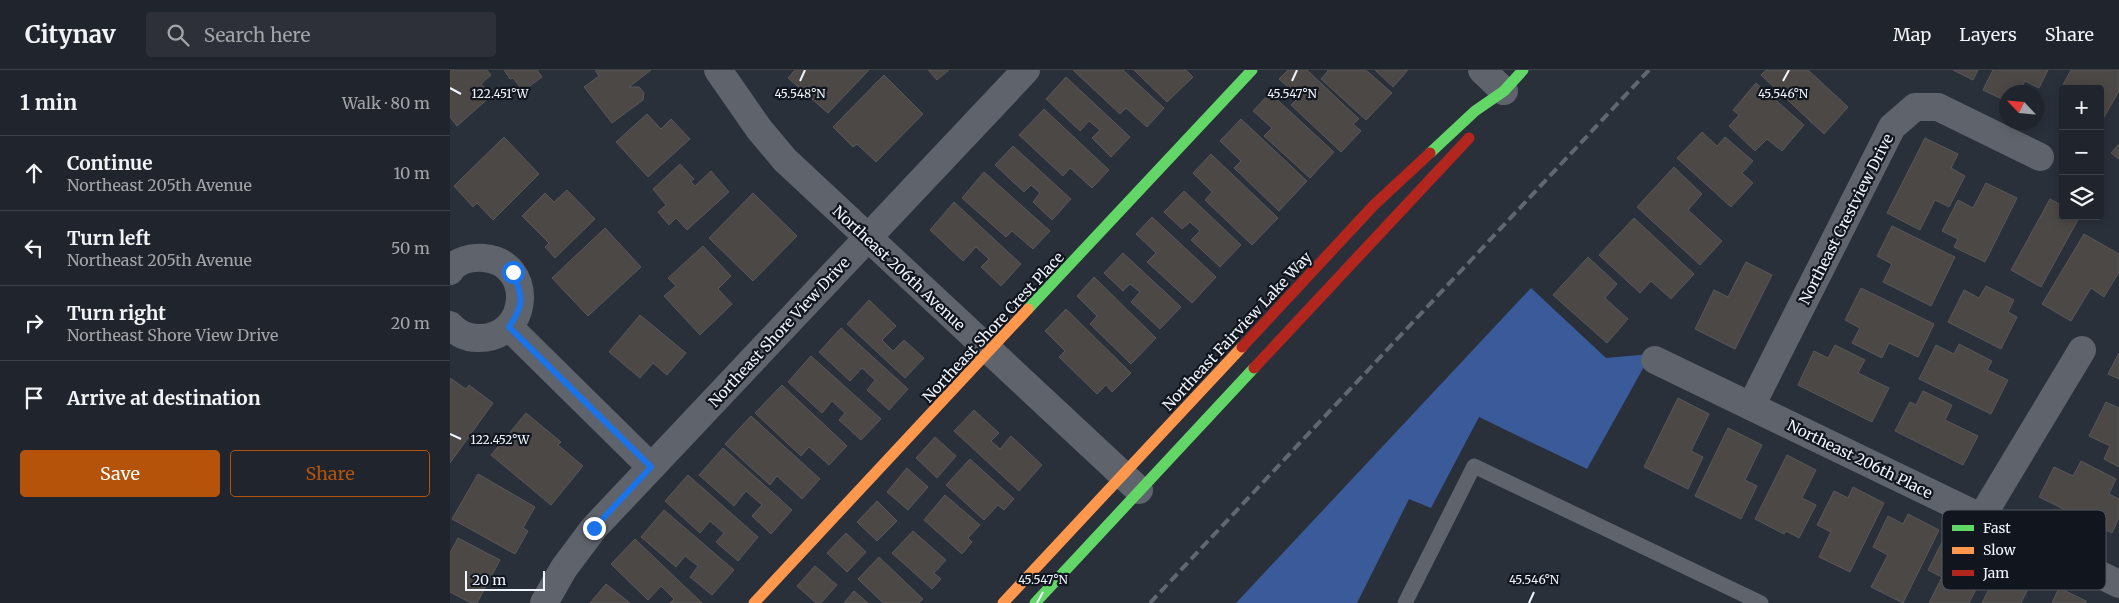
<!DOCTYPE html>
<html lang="en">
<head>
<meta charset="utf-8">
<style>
  :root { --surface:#20242c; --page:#2d3038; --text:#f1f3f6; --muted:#a2a4a9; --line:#3d4148; --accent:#b45309 }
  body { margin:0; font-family:Merriweather,serif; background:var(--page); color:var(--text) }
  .controls { position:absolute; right:15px; top:15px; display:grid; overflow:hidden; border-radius:5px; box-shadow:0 2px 12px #0003 }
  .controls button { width:45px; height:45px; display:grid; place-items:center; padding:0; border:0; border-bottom:1px solid var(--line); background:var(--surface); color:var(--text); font:25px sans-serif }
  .compass { position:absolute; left:1549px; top:15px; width:45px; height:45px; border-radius:50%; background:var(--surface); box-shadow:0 2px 12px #0003; rotate:296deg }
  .scale { position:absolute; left:15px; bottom:12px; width:80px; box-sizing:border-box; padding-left:5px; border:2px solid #f1f5fd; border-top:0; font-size:14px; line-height:18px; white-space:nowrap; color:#f1f5fd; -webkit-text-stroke:4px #11161e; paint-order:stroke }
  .stop { position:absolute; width:15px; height:15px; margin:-11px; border:4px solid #1a73e8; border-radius:50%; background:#fff }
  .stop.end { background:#1a73e8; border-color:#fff; box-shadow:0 1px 5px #0008 }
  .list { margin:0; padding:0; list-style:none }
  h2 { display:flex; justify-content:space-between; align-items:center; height:65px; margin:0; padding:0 20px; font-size:21px }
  h2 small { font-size:16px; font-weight:400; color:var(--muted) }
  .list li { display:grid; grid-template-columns:32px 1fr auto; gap:15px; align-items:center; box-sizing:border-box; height:75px; padding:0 20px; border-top:1px solid var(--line) }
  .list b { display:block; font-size:19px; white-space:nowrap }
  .list p { margin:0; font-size:16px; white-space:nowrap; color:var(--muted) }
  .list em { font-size:16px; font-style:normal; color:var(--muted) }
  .actions { display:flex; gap:10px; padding:15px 20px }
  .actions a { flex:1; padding:11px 0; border:1px solid var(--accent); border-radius:5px; text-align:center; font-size:18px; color:var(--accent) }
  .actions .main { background:var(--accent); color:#fff }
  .icon { flex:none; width:28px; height:28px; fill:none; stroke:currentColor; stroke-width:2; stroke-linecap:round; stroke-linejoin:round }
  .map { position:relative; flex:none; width:1669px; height:533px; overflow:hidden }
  header { display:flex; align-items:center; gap:30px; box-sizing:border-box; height:70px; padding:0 25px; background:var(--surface); border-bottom:1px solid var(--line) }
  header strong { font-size:24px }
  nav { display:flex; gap:28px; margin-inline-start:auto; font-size:18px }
  .search { width:350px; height:45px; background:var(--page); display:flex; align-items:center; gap:12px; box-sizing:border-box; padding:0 18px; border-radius:5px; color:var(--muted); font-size:19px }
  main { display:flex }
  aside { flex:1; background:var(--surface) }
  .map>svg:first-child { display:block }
  .forest { fill:#3a5a9a }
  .building { fill:#4b4846; stroke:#595859 }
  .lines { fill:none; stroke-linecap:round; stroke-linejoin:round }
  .lane { stroke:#5f636b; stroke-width:15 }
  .street { stroke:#5f636b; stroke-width:28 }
  .fast { stroke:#63d668; stroke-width:11 }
  .slow { stroke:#ff974d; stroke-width:11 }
  .jam { stroke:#b3261e; stroke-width:11 }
  .rail { stroke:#61676f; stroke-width:4; stroke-dasharray:10 5; stroke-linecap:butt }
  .route { stroke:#1a73e8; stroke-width:6 }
  .ticks { fill:none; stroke:#f1f5fd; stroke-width:2 }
  .labels { text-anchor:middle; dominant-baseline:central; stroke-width:4.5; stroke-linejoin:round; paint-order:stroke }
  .street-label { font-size:15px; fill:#f1f5fd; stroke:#11161e }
  .key { fill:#11161e; stroke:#545961; stroke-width:1 }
  .key-label { font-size:14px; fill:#f1f5fd }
  .ticks-label { font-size:12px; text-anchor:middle; fill:#f1f5fd; stroke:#11161e; stroke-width:4.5; stroke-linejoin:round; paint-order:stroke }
</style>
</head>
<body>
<header>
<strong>Citynav</strong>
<div class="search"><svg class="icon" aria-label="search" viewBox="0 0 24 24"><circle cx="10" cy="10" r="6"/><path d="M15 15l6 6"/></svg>Search here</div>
<nav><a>Map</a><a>Layers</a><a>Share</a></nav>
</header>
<main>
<aside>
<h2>1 min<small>Walk · 80 m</small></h2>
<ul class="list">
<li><svg class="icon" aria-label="ahead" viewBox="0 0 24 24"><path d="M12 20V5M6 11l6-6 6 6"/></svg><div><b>Continue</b><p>Northeast 205th Avenue</p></div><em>10 m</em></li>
<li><svg class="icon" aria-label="left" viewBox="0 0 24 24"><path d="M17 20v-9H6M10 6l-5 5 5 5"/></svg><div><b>Turn left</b><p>Northeast 205th Avenue</p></div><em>50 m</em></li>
<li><svg class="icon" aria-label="right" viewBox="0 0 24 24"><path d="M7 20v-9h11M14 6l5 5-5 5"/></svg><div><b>Turn right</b><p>Northeast Shore View Drive</p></div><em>20 m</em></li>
<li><svg class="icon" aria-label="arrive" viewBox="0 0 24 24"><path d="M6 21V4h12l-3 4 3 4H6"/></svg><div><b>Arrive at destination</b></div></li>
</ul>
<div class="actions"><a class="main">Save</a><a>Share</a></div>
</aside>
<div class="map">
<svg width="1669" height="533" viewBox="0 0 1669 533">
  <rect width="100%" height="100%" fill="#2a303a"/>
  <path class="forest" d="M1081 218 1156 288 1201 284 1137 399 1029 347 981 438 959 429 907 533H786Z"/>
  <path class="building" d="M0 0H37L41 5 31 14 41 26 7 56 0 47Z
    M54 0H87L92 7 73 21 63 8 60 9Z
    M145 0H201L179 17H189L194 23 193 30 162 53 134 17 149 6Z
    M345 0H419L378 43 338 8Z
    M478 0H499L487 10Z
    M623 0H673L714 38 697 57 676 38 670 44Z
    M684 0H736L743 7 717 32Z
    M838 0H857L909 49 903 54 911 61 891 82 841 35 849 27 829 9Z
    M877 0H916L942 23 916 50 871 9 878 1Z
    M925 0H958L943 17Z
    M1316 0H1358L1398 37 1374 64 1311 5Z
    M1503 0H1528L1523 10Z
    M1543 0H1598L1589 18 1575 11 1569 22H1556V31L1533 20Z
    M1621 0H1669V21L1650 54V19H1613V24L1609 22Z
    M434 5 473 44 426 92 407 74 403 77 383 57Z
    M616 7 680 67 661 87 642 68 650 60 639 51 630 61 596 29Z
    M1306 13 1354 55 1332 81 1317 69 1305 81 1279 56 1289 45 1283 40Z
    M820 23 884 82 860 108 814 66 822 58 803 41Z
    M594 39 659 100 642 118 620 98 613 106 569 65Z
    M197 44 211 59 221 49 240 69 198 107 166 72Z
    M791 49 857 111 829 141 784 98 791 91 770 71Z
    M1252 62 1267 76 1275 67 1303 91 1292 103 1303 113 1281 137 1227 88Z
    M54 67 89 104 43 150 27 133 23 137 4 116Z
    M1475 68 1508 84 1501 98 1515 106 1499 137 1485 130 1470 160 1437 143Z
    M1669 74V89L1661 83Z
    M563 76 621 129 602 150 583 132 590 123 581 115 574 122 545 95Z
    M761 84 828 148 802 175 755 130 762 122 743 103Z
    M230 94 244 109 241 112 245 116 261 101 279 122 237 160 226 148 219 155 208 142 216 135 203 119Z
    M1224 97 1252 124 1238 140 1272 171 1250 195 1187 137Z
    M534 102 600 161 583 179 562 161 556 167 512 128Z
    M1536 113 1567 128 1535 192 1504 177 1508 169 1492 161 1508 130 1523 138Z
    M117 120 145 149 105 188 95 177 99 173 72 146 95 123 104 132Z
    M734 121 791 175 770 197 741 170 750 161 740 152 732 159 714 142Z
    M303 123 347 166 303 211 259 168Z
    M1600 129 1613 136V146H1630L1591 217 1561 200Z
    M504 132 571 194 551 216 531 197 539 189 526 177 513 191 480 160Z
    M702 147 766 207 742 233 697 192 706 183 686 164Z
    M1184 148 1244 204 1221 229 1201 211 1190 223 1149 185Z
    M1442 156 1505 187 1481 236 1433 212 1442 194 1427 186Z
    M155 158 191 197 138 246 102 208Z
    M1634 164 1669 184V202L1654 227 1641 218 1621 251 1592 234Z
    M253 176 281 206 268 219 282 234 250 265 214 226 226 216 218 208Z
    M673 183 731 237 710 259 681 232 690 222 680 214 673 221 654 203Z
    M1138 187 1167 214 1155 228 1178 249 1157 273 1103 225Z
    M1296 192 1322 205 1285 279 1245 259 1264 220 1278 227Z
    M644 207 706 268 681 294 640 254 647 246 627 226Z
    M1536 216 1564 230 1558 242 1567 247 1551 279 1498 252 1514 220 1529 228Z
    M1411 218 1484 254 1468 287 1439 273 1432 288 1402 273 1410 258 1395 250Z
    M419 230 446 256 432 270 443 281 454 270 474 288 455 308 397 254Z
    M616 239 681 303 662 322 656 315 647 324 609 287 615 281 595 261Z
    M190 245 236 283 217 305 203 293 190 308 159 282Z
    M391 258 458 319 439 340 417 320 425 310 412 298 400 311 369 282Z
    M1509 274 1542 291 1537 300 1558 310 1541 344 1469 309 1486 275 1504 284Z
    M1385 275 1415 290 1408 303 1439 318 1422 352 1348 315 1364 281 1378 288Z
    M1669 283V309L1658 304Z
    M361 286 431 349 411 370 389 350 395 343 382 331 372 343 338 312Z
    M0 308 16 319 19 315 43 333 0 393Z
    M332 315 397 376 379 395 359 377 351 386 305 343Z
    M1473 321 1502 335 1495 350 1528 366 1513 395 1445 361 1460 332 1466 335Z
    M1228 328 1259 344 1241 381 1253 387 1238 419 1194 397Z
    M1656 332 1669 338V397L1654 389 1660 376 1639 366Z
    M524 340 549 363 541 371 550 379 561 366 592 395 569 421 504 361Z
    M76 343 111 372 108 375 133 396 101 435 41 385Z
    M301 346 370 409 352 429 327 406 320 415 275 374Z
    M1278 358 1312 375 1295 410 1307 416 1291 449 1245 426Z
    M485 367 506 386 487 408 466 388Z
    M273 378 342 440 321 464 302 446 312 435 296 421 284 436 249 405Z
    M1337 385 1366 400 1352 428 1366 435 1349 468 1336 461 1334 464 1305 449Z
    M520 389 564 429 554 440 548 435 534 450 496 415Z
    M1631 391 1666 409 1659 424 1669 429V448L1662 463 1589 427 1604 397 1623 406Z
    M457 398 478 417 458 440 437 422Z
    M28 404 85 437 73 458 78 461 65 484 2 449Z
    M238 405 308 467 288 491 266 472 274 463 260 451 250 463 215 431Z
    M1403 417 1434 433 1400 502 1369 487 1381 462 1367 455 1384 421 1398 428Z
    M495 425 530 455 518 468 522 472 512 484 474 450Z
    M427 431 447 451 427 471 407 452Z
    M214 440 284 500 262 525 240 507 248 496 235 486 226 497 191 467Z
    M1458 444 1489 460 1453 533 1421 517 1438 485 1423 477 1438 446 1453 454Z
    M463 461 496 490 484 503 491 509 482 519 442 483Z
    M396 463 416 482 397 502 377 483Z
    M8 468 50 490 27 533H21L0 522V483Z
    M1494 468 1508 475 1510 470 1543 485 1519 533H1479L1492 507 1478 500Z
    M185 469 252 533H220L224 529 211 516 198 530 161 494Z
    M429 487 473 529 469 533H433L408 509Z
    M1553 491 1584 507 1571 533H1532Z
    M365 496 387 515 371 533H366L347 516Z
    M156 514 180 533H140Z
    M1609 518 1636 531V533H1602Z
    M404 521 418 533H394Z"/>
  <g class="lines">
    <path class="lane" d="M955 533 1024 396 1311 533"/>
    <path class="street" d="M268 0 309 59 335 90 689 420
      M1032 0 1054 21
      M0 201C7 190 21 187 34 188 85 192 81 270 27 268 17 268 6 263 0 255
      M59 257 201 397
      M1205 290 1669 514
      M1301 336 1442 57 1465 37H1488L1590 87
      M1531 448 1632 280
      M94 533 114 498 144 458 576 0"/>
    <path class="fast" d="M980 83 1025 41 1054 21 1073 0
      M578 239 802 0
      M585 533 804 298"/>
    <path class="slow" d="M304 533 578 239
      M553 533 792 277"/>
    <path class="jam" d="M792 277 924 135 980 83
      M804 298 1019 68"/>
    <path class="rail" d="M700 533 1199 0"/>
  </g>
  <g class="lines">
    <path class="route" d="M63 202C73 227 74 235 59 257L201 397 144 458"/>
  </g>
  <path class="ticks" d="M350 11 355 0M842 11 847 0M1333 11 1339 0M0 18 11 24M0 364 11 369M587 533 593 522M1079 533 1084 522"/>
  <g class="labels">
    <g class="street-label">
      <text transform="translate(1396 149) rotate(-63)">Northeast Crestview Drive</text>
      <text transform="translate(449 198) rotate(43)">Northeast 206th Avenue</text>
      <text transform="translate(543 257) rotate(-47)">Northeast Shore Crest Place</text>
      <text transform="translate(787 261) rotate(-47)">Northeast Fairview Lake Way</text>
      <text transform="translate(329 262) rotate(-47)">Northeast Shore View Drive</text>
      <text transform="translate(1410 389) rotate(26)">Northeast 206th Place</text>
    </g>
  </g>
  <rect x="1492" y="440" width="164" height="80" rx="8" class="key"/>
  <rect x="1502" y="455" width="22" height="6" fill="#63d668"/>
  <rect x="1502" y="477" width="22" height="7" fill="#ff974d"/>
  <rect x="1502" y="500" width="22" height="6" fill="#b3261e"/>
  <g class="key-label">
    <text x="1533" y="463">Fast</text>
    <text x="1533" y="485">Slow</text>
    <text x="1533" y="508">Jam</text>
  </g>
  <g class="ticks-label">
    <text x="350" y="28">45.548°N</text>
    <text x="842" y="28">45.547°N</text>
    <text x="1333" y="28">45.546°N</text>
    <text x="50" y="28">122.451°W</text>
    <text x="50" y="374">122.452°W</text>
    <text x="593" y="514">45.547°N</text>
    <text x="1084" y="514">45.546°N</text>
  </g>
</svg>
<div class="controls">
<button>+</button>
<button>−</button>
<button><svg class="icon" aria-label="layers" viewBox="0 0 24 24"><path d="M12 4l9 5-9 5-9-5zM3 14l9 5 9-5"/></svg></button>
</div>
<svg class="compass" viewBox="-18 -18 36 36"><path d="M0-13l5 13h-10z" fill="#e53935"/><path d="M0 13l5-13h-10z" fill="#a2a4a9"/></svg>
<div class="scale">20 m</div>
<div class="stop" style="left:63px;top:202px"></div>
<div class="stop end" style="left:144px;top:458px"></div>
</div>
</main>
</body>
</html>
